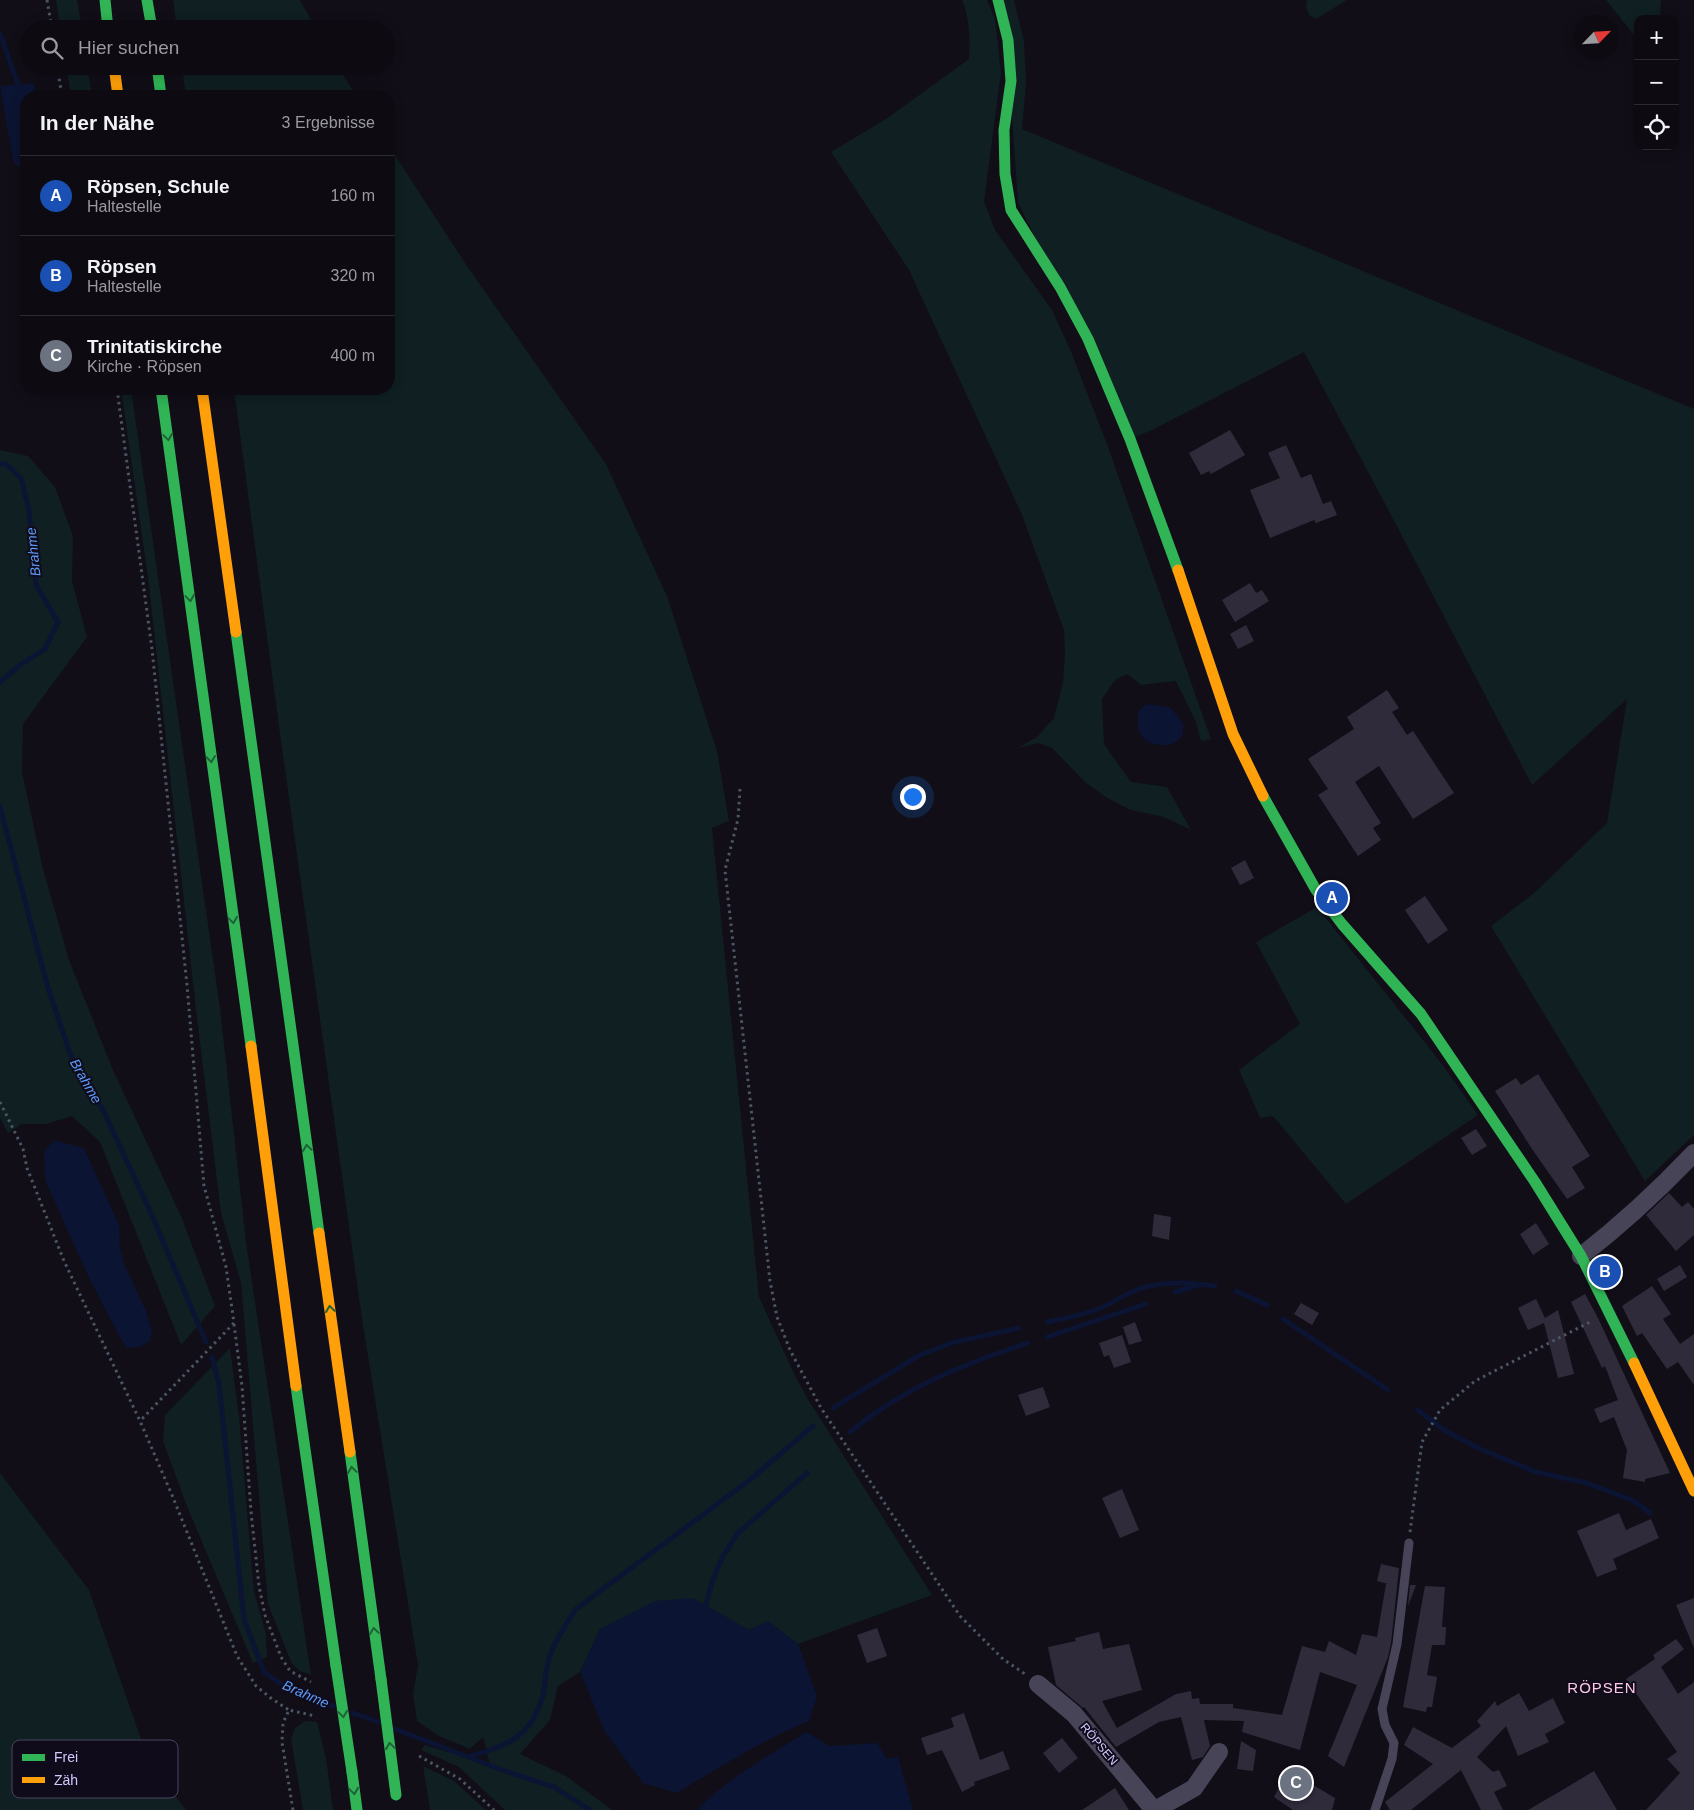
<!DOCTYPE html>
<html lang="de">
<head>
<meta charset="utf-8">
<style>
  :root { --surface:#0d0a12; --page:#16131b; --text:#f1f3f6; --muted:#9a9a9f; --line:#2d2b32; --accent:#b45309 }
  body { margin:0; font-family:Arial,sans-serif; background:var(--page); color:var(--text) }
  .controls { position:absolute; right:15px; top:15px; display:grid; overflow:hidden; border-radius:10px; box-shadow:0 2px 12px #0003 }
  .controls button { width:45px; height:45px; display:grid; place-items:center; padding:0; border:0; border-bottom:1px solid var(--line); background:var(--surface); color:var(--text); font:25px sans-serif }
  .compass { position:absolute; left:1574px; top:15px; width:45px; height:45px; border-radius:50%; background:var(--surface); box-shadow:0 2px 12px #0003; rotate:65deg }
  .you { position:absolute; left:912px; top:796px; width:18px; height:18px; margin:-12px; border:4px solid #fff; border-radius:50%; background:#1a73e8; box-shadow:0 0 0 8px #1a73e833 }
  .badge { display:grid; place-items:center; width:32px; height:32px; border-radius:50%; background:var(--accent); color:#fff; font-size:16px; font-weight:700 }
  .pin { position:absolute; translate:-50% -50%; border:2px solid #fff; box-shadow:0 1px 5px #0006 }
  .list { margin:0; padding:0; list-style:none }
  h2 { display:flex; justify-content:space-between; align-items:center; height:65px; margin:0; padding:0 20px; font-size:21px }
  h2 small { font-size:16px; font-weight:400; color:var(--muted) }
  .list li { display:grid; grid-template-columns:32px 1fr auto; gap:15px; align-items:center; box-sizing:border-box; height:80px; padding:0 20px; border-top:1px solid var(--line) }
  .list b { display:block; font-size:19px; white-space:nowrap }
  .list p { margin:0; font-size:16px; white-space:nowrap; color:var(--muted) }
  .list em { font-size:16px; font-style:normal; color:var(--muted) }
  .icon { flex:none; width:28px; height:28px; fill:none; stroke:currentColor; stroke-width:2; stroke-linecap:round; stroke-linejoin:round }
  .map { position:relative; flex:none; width:1694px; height:1810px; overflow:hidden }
  .search { position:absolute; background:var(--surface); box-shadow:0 2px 12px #0003; left:20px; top:20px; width:375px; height:55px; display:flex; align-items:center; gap:12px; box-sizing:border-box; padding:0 18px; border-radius:28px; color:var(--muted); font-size:19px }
  .panel { position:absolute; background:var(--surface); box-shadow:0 2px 12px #0003; left:20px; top:90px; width:375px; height:305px; border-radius:20px }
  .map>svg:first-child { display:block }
  .green { fill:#0f1f22 }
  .water { fill:#0b1432 }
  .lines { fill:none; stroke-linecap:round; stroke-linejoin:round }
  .stream { stroke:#0b1432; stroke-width:5 }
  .building { fill:#302b3b }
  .path { stroke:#4b5664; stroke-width:3; stroke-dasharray:2.5 4; stroke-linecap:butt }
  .lane { stroke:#474458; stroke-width:9 }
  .street { stroke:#474458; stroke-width:18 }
  .fast { stroke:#30b455; stroke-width:11 }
  .slow { stroke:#ff9f0a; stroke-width:11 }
  .fast-bridge { stroke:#30b455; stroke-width:11 }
  .oneway { stroke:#206038 }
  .labels { text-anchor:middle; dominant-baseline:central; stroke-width:4; stroke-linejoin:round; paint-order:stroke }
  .street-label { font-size:12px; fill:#d4c8fd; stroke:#100b1b }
  .water-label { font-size:14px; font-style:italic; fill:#5a9cf8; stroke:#100b1b }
  .quarter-label { font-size:15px; letter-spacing:1px; fill:#fdc9e4; stroke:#100b1b }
  .key { fill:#100b1b; stroke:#4b445f; stroke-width:1 }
  .key-label { font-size:14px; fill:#d4c8fd }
</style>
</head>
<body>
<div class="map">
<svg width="1694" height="1810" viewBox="0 0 1694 1810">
  <rect width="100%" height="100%" fill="#110e18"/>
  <path class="green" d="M56 0H77L82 29H60Z
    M173 0H300L316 29H177Z
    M962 0H987L995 19 1001 73 984 201 995 230 1052 310 1070 349 1107 444 1211 739 1201 741 1196 722 1176 681 1141 685 1127 674 1115 680 1102 699 1104 744 1131 782 1167 787 1191 830 1164 817 1131 810 1107 798 1085 782 1052 748 1038 743 1018 748 1037 737 1054 718 1063 682 1065 654 1064 630 1022 515 909 270 831 152 886 119 969 59C970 39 970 19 962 0Z
    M1004 0H1014L1024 41 1026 83 1022 129 1694 409V1135L1645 1181 1491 926 1533 894 1607 823 1627 699 1532 785 1390 513 1304 352 1150 431 1135 437 1018 203Z
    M1307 0H1347L1316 19 1309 15 1306 7Z
    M1606 0H1661L1660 19H1638V40Z
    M66 66H87L92 96H71Z
    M182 66H338L356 96H186Z
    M389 146 465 263 606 464 667 596 717 751 729 821 712 828 759 1297 796 1378 809 1401 932 1595 798 1644 768 1621 749 1630 600 1629 580 1672 558 1686 550 1720 520 1754 566 1776 612 1810H505L459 1767 421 1750 425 1745 490 1765 483 1737 470 1749 437 1735 417 1721 413 1694 418 1665 362 1319 277 712 234 389H389Z
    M121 389H131L220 1008 246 1242 311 1675 300 1671 292 1664 268 1604 241 1283 221 1213 196 1010 148 577Z
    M0 450 28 456 55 487 73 536 72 581 87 637 23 724 22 772 43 869 69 960 113 1070 181 1216 215 1306 181 1345 100 1142 72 1116 46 1124H22L8 1133 0 1118Z
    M1317 907 1442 1064 1478 1115 1346 1204 1273 1116 1260 1118 1239 1070 1300 1024 1256 942Z
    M230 1348 239 1416 254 1592 266 1634 267 1657 253 1663 186 1504 163 1441 165 1415Z
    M0 1473 89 1590 141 1739 174 1794 186 1810H0Z
    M305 1721 317 1722 326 1758 333 1810H303L291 1739 295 1728Z
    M423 1766 454 1781 486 1810H430Z"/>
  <path class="water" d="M34 83 36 96H26V169L17 166 13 160 0 86Z
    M1147 704 1170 707 1183 723C1183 726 1184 731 1182 735 1175 751 1144 747 1139 731 1137 725 1138 717 1138 711Z
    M54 1140 84 1148 119 1225 120 1248 125 1266 146 1311 152 1332 150 1341 140 1347 127 1348 118 1334 89 1278 45 1180 44 1152Z
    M693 1598 749 1630 768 1621 798 1644 817 1696 809 1721C763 1740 720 1767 677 1793L643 1783 605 1732 580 1672 600 1629 655 1601Z
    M806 1732 830 1746 877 1743 887 1759 898 1757 913 1810H697C727 1778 769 1756 806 1732Z"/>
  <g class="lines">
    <path class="stream" d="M0 33 18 85
      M0 464H6L21 478 29 510 36 585 58 622 45 649 20 665 0 682
      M0 807 48 988 75 1068 102 1108 150 1211 206 1342
      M1236 1291 1267 1305
      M1175 1292 1198 1285
      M1283 1319 1388 1390
      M1047 1322C1065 1318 1086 1315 1103 1307 1120 1299 1130 1290 1149 1286 1173 1281 1192 1283 1215 1286
      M1047 1337 1146 1304
      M212 1357 219 1384 244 1619 264 1672 289 1689 333 1706
      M833 1408 918 1356 951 1343 1019 1328
      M1418 1410 1444 1430 1478 1448 1536 1472 1587 1483 1634 1501 1650 1513
      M850 1432C903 1388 963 1364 1028 1343
      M706 1605 712 1582 722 1558 737 1534 807 1473
      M353 1713 378 1722
      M395 1729 505 1771 554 1787 590 1810
      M470 1756C506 1747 530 1737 542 1699 546 1684 545 1667 551 1653 557 1637 567 1623 576 1609L751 1479 813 1426"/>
  </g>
  <path class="building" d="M1230 430 1245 455 1211 474 1209 471 1201 475 1189 453Z
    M1286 445 1301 478 1311 474 1323 504 1331 501 1337 515 1316 523 1314 520 1270 538 1250 490 1280 478 1268 453Z
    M1250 583 1256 593 1262 590 1269 601 1235 622 1222 600Z
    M1246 625 1254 641 1238 649 1230 634Z
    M1387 690 1399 708 1392 712 1407 735 1413 731 1454 793 1413 819 1379 766 1355 782 1381 823 1373 828 1381 840 1358 856 1318 795 1328 789 1308 759 1354 729 1347 717Z
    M1245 860 1254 878 1240 885 1231 868Z
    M1425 896 1448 930 1428 944 1405 910Z
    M1538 1074 1590 1156 1572 1167 1585 1188 1567 1199 1532 1149 1495 1091 1516 1078 1521 1085Z
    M1476 1129 1487 1146 1472 1155 1461 1138Z
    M1669 1193 1682 1207 1688 1202 1694 1209V1235L1676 1251 1646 1215Z
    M1154 1214 1171 1217 1169 1240 1152 1236Z
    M1536 1223 1549 1244 1533 1255 1520 1234Z
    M1680 1265 1687 1277 1664 1291 1657 1279Z
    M1652 1286 1671 1314 1663 1319 1680 1344 1694 1334V1385L1678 1362 1667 1369 1642 1333 1637 1336 1622 1306Z
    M1585 1294 1598 1318 1670 1473 1645 1479V1482L1623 1478 1627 1450 1614 1417 1600 1423 1594 1409 1618 1400 1605 1366 1602 1368 1571 1302Z
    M1536 1299 1545 1318 1558 1310 1574 1374 1558 1378 1544 1323 1528 1330 1518 1308Z
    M1301 1303 1319 1313 1312 1325 1294 1314Z
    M1135 1322 1142 1341 1129 1345 1123 1327Z
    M1122 1335 1131 1362 1114 1368 1109 1355 1104 1357 1099 1343Z
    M1043 1387 1050 1407 1026 1416 1018 1395Z
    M1122 1489 1139 1530 1120 1538 1102 1498Z
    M1619 1513 1626 1530 1651 1519 1659 1538 1613 1559 1617 1569 1597 1577 1577 1531Z
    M1381 1564 1399 1568 1391 1643 1388 1657 1344 1767 1328 1756 1357 1685 1320 1672 1300 1750 1242 1732 1244 1721 1204 1720 1210 1746 1203 1757 1192 1760 1181 1717 1159 1722 1116 1747 1084 1707 1083 1708 1056 1685 1048 1647 1076 1641 1075 1638 1099 1632 1103 1649 1129 1644 1142 1690 1102 1701 1117 1728 1176 1694 1191 1691 1192 1699 1199 1698 1200 1704H1233V1708L1282 1715 1302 1646 1325 1652 1329 1641 1356 1655 1362 1634 1377 1637 1386 1584H1388L1377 1581Z
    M1410 1585H1416L1408 1606Z
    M1425 1586 1445 1587 1442 1627H1446L1445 1645H1432L1427 1675 1437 1677 1432 1707H1427L1426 1712 1403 1707Z
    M1694 1598V1648L1676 1605Z
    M877 1628 887 1656 867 1663 857 1635Z
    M1676 1639 1684 1649 1661 1667 1678 1694 1694 1682V1810H1646L1680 1773 1667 1759 1677 1752 1626 1679 1655 1659 1653 1655Z
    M1519 1693 1529 1711 1553 1698 1565 1723 1545 1734 1549 1742 1518 1756 1506 1726 1477 1757 1493 1772 1499 1770 1507 1786 1494 1792 1503 1810H1481L1461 1770 1411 1810H1390L1385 1802 1433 1764 1404 1745 1413 1727 1452 1748 1481 1726 1477 1721 1495 1701 1497 1706Z
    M964 1713 980 1760 1003 1751 1010 1769 974 1782 975 1785 962 1792 942 1750 927 1755 921 1738 954 1727 951 1718Z
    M1062 1738 1078 1758 1059 1773 1043 1753Z
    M1241 1741 1256 1750 1253 1771 1237 1769Z
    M1288 1770 1335 1798 1332 1810H1293L1274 1797Z
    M1594 1771 1617 1810H1528L1564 1789Z
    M1115 1788 1129 1810H1082Z"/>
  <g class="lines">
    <path class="path" d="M47 0 52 29
      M57 66 62 96
      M117 389 152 649 187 985 204 1186 226 1267 234 1323 140 1421
      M740 789 738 819 725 870 770 1281 777 1317 790 1350 821 1408 960 1616 1003 1659 1025 1674
      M0 1102 23 1149 27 1168 64 1261 140 1421 172 1495 237 1656 256 1686 272 1699 289 1710
      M234 1324 242 1386 251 1512 259 1586 265 1615 281 1657 290 1671 311 1682
      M1410 1532 1422 1442 1440 1410 1475 1381 1592 1321
      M419 1756 460 1779 494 1810
      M293 1810 282 1742 283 1723 289 1710 315 1716"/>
    <path class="lane" d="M1375 1810 1392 1759 1394 1743 1385 1725 1382 1709 1397 1644 1409 1543"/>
    <path class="street" d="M1581 1256C1621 1225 1659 1190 1694 1153
      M1038 1684 1074 1714 1154 1810
      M1155 1810 1194 1788 1219 1752"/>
    <path class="fast" d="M105 0 108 29
      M147 0 152 29
      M998 0 1008 40 1011 81 1004 130 1005 174 1011 210 1060 287 1088 339 1130 439 1178 570
      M157 66 161 96
      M161 389 251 1046
      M236 632 319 1233
      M1263 796 1316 890 1342 924 1421 1014 1535 1182 1581 1256 1634 1363
      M296 1386 336 1666
      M350 1452 381 1679
      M352 1772 357 1810"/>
    <path class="slow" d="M114 66 118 96
      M202 389 236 632
      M1178 570 1233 734 1263 796
      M251 1046 296 1386
      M319 1233 350 1452
      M1634 1363 1694 1491"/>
    <path class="fast-bridge" d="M336 1666 352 1772
      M381 1679 396 1795"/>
  </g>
  <defs><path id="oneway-chevron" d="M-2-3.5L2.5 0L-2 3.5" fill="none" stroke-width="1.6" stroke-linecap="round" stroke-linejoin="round" transform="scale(1.25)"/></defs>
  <g class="oneway">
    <use href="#oneway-chevron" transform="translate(168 437) rotate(82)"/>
    <use href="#oneway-chevron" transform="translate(190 598) rotate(82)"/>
    <use href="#oneway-chevron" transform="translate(211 759) rotate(83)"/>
    <use href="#oneway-chevron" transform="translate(233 920) rotate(82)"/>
    <use href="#oneway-chevron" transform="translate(307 1148) rotate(-98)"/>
    <use href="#oneway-chevron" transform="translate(330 1309) rotate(-98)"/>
    <use href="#oneway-chevron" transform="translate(352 1470) rotate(-98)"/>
    <use href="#oneway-chevron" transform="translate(374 1631) rotate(-98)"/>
    <use href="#oneway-chevron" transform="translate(343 1714) rotate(82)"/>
    <use href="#oneway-chevron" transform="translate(390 1746) rotate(-98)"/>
    <use href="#oneway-chevron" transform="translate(354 1791) rotate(82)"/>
  </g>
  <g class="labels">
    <g class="street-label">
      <text transform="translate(1099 1744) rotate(50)">RÖPSEN</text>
    </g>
    <g class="water-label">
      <text transform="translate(33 552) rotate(-96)">Brahme</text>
      <text transform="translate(86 1081) rotate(60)">Brahme</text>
      <text transform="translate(306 1694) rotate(24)">Brahme</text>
    </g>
    <g class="quarter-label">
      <text x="1602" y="1687">RÖPSEN</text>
    </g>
  </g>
  <rect x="12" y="1740" width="166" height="58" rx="8" class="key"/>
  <rect x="22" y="1754" width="23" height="7" fill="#30b455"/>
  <rect x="22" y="1777" width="23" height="6" fill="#ff9f0a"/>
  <g class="key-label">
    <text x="54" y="1762">Frei</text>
    <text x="54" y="1785">Zäh</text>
  </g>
</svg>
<div class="controls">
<button>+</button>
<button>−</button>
<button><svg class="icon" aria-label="locate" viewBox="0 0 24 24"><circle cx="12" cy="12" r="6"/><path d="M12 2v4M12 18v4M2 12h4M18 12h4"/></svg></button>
</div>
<svg class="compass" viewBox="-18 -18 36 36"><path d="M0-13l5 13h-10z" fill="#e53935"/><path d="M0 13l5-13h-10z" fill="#9a9a9f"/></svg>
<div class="you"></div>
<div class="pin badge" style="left:1332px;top:898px;background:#1a4fb4">A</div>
<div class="pin badge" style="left:1605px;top:1272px;background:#1a4fb4">B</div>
<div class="pin badge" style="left:1296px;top:1783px;background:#6b7280">C</div>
<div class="search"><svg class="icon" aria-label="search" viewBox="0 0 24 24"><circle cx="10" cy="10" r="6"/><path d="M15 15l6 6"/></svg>Hier suchen</div>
<section class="panel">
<h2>In der Nähe<small>3 Ergebnisse</small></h2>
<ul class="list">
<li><span class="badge" style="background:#1a4fb4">A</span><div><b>Röpsen, Schule</b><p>Haltestelle</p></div><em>160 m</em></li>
<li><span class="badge" style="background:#1a4fb4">B</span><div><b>Röpsen</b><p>Haltestelle</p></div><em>320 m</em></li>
<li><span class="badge" style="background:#6b7280">C</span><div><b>Trinitatiskirche</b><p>Kirche · Röpsen</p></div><em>400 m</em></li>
</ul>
</section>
</div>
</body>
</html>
